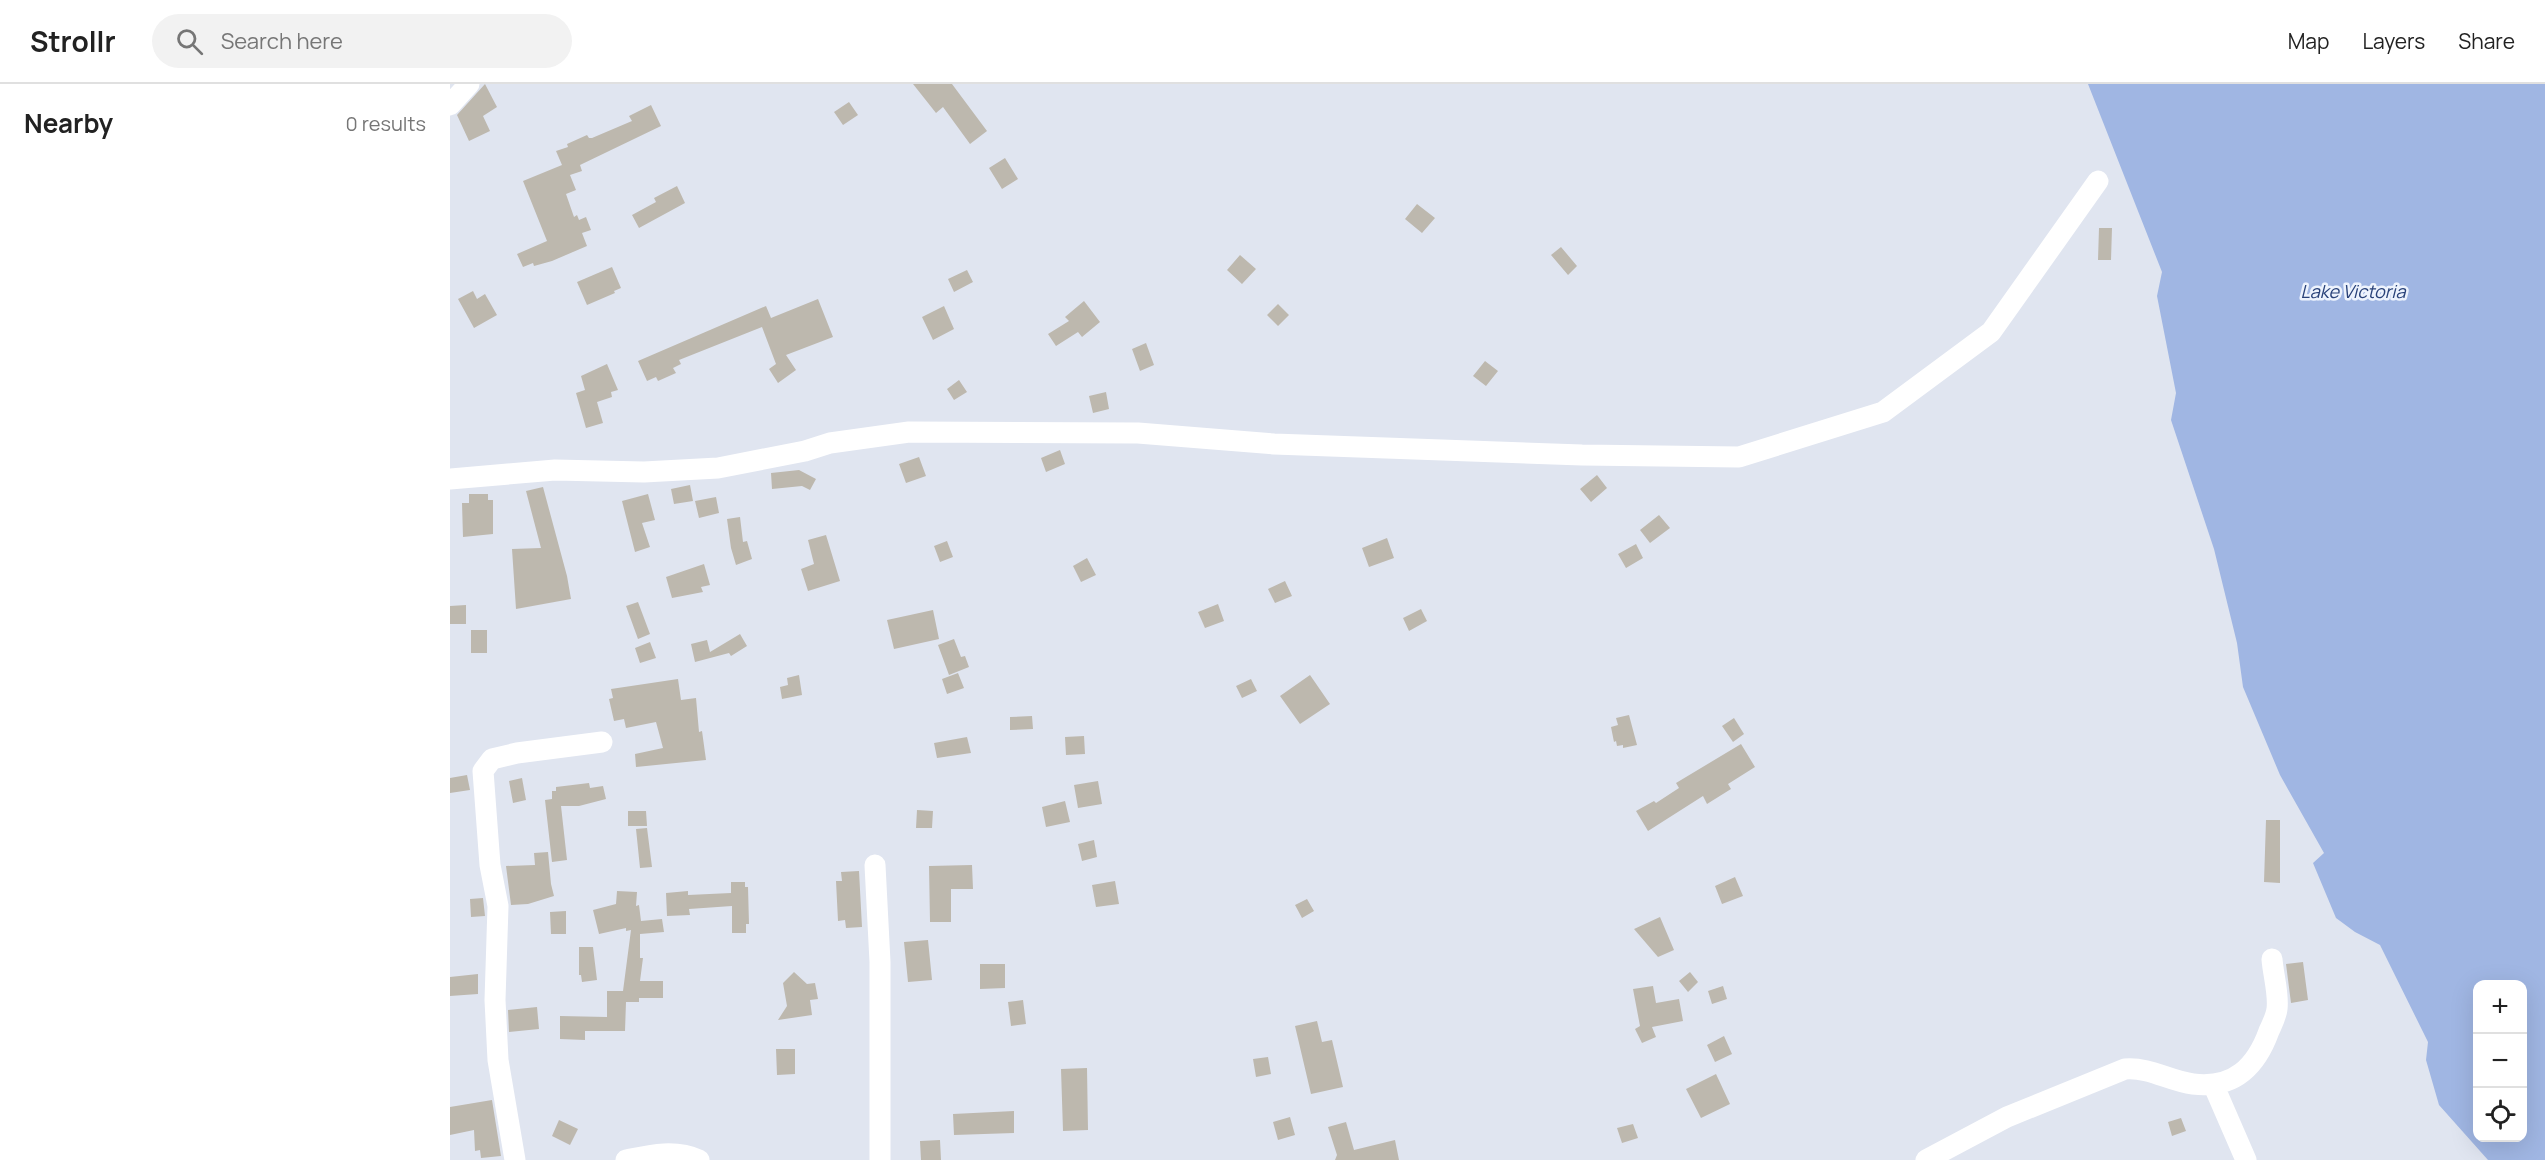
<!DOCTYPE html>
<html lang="en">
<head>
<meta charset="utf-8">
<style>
  :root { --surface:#fff; --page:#f2f2f2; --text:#222; --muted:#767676; --line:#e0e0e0 }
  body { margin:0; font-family:Manrope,sans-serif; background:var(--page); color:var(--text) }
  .controls { position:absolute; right:18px; bottom:18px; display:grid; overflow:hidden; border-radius:12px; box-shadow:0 6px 24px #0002 }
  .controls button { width:54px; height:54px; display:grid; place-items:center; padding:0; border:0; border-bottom:2px solid var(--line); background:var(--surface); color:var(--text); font:30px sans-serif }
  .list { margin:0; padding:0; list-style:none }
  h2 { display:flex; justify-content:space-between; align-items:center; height:78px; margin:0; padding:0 24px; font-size:26px }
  h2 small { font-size:20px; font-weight:400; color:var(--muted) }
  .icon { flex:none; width:33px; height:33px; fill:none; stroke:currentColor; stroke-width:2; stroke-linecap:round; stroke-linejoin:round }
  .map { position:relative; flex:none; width:2095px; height:1076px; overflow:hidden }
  header { display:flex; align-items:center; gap:36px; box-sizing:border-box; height:84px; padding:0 30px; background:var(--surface); border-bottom:2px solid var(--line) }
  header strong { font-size:28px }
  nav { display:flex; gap:33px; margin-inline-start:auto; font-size:21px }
  .search { width:420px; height:54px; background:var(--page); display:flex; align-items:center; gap:15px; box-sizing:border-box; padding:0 21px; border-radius:33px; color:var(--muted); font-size:22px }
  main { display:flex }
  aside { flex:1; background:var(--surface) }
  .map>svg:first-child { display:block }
  .water { fill:#a0b6e3; fill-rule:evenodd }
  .building { fill:#bdb8ae }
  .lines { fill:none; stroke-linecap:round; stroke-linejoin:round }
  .minor { stroke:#fff; stroke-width:21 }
  .labels { text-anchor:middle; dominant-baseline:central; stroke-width:5; stroke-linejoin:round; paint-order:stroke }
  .water-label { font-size:18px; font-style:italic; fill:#294279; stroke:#edf3fd }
</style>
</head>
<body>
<header>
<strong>Strollr</strong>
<div class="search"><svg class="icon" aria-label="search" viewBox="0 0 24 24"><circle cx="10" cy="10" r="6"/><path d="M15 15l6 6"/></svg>Search here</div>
<nav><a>Map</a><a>Layers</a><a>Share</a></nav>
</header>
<main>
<aside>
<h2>Nearby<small>0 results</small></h2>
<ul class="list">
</ul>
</aside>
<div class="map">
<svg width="2095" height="1076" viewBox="0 0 2095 1076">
  <rect width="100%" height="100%" fill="#e0e5f0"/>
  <path class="water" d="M1638 0H2095V1076H2038L1989 1021 1976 976 1978 958 1930 861 1905 848 1886 834 1863 779 1874 769 1830 691 1793 603 1787 559 1764 465 1721 336 1726 309 1707 212 1712 188ZM2028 900H2072V1054H2028Z"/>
  <path class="building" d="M35 0 47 23 33 32 40 47 19 57 7 31Z
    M463 0H502L537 47 520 60 493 23 486 29Z
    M399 18 408 31 393 41 384 28Z
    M201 21 211 42 130 81 132 87 120 91 126 106 116 110 124 133 127 131 129 136 136 133 141 146 132 149 137 162 102 177 84 182 83 179 73 183 67 170 97 157 73 97 112 81 106 67 118 63 117 60 137 51 139 54H142L182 37 179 32Z
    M555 74 568 95 552 105 539 84Z
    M227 102 235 119 189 144 182 131 206 118 204 114Z
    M967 120 985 134 972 149 955 135Z
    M1649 144H1662L1661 176H1648Z
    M1111 163 1127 182 1118 191 1101 171Z
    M790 171 806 185 792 200 777 186Z
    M162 183 171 204 164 207 165 209 137 221 127 198Z
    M517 186 523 198 504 208 498 195Z
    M23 207 27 215 35 210 47 231 24 244 8 215Z
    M368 215 383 253 336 271 346 286 328 299 319 285 326 280 312 243 229 276 231 280 223 284 226 289 208 297 206 293 197 297 188 277 316 222 321 234Z
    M634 217 650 238 632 253 628 248 606 262 598 250 619 237 615 233Z
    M828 220 839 231 828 242 817 231Z
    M494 222 504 245 483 256 472 233Z
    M696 259 704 281 690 287 682 265Z
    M1035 277 1048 287 1036 302 1023 292Z
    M157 280 168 306 161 308 162 313 147 318 153 339 136 344 126 309 135 306 131 292Z
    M509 296 517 308 504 316 497 305Z
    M656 308 659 325 643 329 639 312Z
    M610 366 615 380 596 388 591 374Z
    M469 373 476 392 456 399 449 380Z
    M349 386 366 395 360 406 352 402 322 405 321 389Z
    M1147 391 1157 404 1141 418 1130 405Z
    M240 401 243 417 224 420 221 405Z
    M93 403 117 492 121 515 66 525 62 465 91 464 76 407Z
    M19 410H38V416H43V450L13 453 12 419H19Z
    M198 410 205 436 192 439 200 463 185 468 172 417Z
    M266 413 269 429 249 434 245 417Z
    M1209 431 1220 444 1200 459 1190 446Z
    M290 433 293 458 297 457 302 475 286 481 281 464 277 435Z
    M376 451 390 497 358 507 351 485 364 480 358 456Z
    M937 454 944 474 919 483 912 464Z
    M497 457 503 473 490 478 484 462Z
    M1186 460 1193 474 1176 484 1168 470Z
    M637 474 646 491 631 498 623 482Z
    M254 480 260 501 251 503 253 508 222 514 216 493Z
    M835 497 842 512 825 519 818 505Z
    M188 518 200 550 188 555 176 522Z
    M768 520 774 537 755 544 748 528Z
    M16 521V540H0V522Z
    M971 525 977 537 959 547 953 534Z
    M483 526 489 555 444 565 437 536Z
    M21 546H37V569H21Z
    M290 550 297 562 281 572 279 569 245 578 241 560 257 556 260 568Z
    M504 555 511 573 515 572 519 583 499 591 488 561Z
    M200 558 206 574 190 579 185 564Z
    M508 589 514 604 497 610 492 595Z
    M349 591 352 611 332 615 330 603 338 601 337 594Z
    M860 591 880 620 850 640 830 612Z
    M228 595 231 616 246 614 249 648 252 647 256 676 186 683 185 670 213 664 206 638 176 644 174 635 164 637 159 615 163 614 161 605Z
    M801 595 807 607 792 614 786 602Z
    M1179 631 1187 661 1173 664V661L1167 662 1166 657 1164 658 1161 643 1168 641 1166 634Z
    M582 632 583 645 560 646V633Z
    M1284 634 1294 650 1283 658 1272 642Z
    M634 652 635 670 616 671 615 653Z
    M517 653 521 669 487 674 484 659Z
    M1291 660 1305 683 1278 700 1281 705 1257 720 1253 712 1198 747 1186 727 1204 717 1206 719 1229 704 1226 699Z
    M17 691 20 706 0 709V694Z
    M72 694 76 716 63 719 59 697Z
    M648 697 652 720 628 724 624 701Z
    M139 699 140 704 153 702 156 715 129 722H111L117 776 102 778 95 716 102 715V707H106V703Z
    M615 717 620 738 596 743 592 723Z
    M467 726 483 727 482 744H466Z
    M178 727H196L197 742H178Z
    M1816 736H1830V799L1814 798Z
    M197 744 202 783 190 784 186 745Z
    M644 756 647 773 632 777 628 760Z
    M98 768 101 800 104 812 78 820 61 821 56 782 85 781 84 769Z
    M522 781 523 805H501V838H480L479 782Z
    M409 787 412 843 396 844 395 836 388 837 386 797H392L391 788Z
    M1285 793 1293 812 1272 820 1265 802Z
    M665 797 669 820 646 823 642 801Z
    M281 798H295V803H298L299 840H296V849H282V822L239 825 240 831 217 832 216 809 238 807V811L281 809Z
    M167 807 187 808 186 822 189 821 191 837 212 835 214 848 190 850V874H193L190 897H213V914H189V918H176L175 947H135V956L110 955V932L157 933V907H173L181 846 176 847V844L149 850 143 826 166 820Z
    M33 814 35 832 21 833 20 815Z
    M857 815 864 827 852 834 845 821Z
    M116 827V850H101L100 828Z
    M1210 833 1224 866 1208 873 1184 845Z
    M478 856 482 896 458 898 454 858Z
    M129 863H143L147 896 132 898 131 891H129Z
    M1853 878 1858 916 1841 919 1836 880Z
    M530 880H555V904L530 905Z
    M344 888 357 900 365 899 368 915 360 916 362 931 328 936 337 922 333 899Z
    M1240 888 1248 898 1238 908 1229 897Z
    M28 890V910L0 912V893Z
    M1203 902 1206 919 1229 915 1233 937 1202 943 1206 953 1192 959 1185 945 1190 942 1183 905Z
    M1273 902 1277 915 1262 920 1258 907Z
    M573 916 576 940 561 942 558 918Z
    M87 923 89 945 59 948 58 926Z
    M867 937 872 958 882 956 893 1003 861 1010 845 942Z
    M1274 952 1282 970 1265 978 1257 961Z
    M326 965H345V990L327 991Z
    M818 973 821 990 806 993 803 975Z
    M637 984 638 1046 613 1047 611 985Z
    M1266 990 1280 1020 1251 1034 1236 1005Z
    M42 1016 51 1072 31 1074 30 1066 25 1067 24 1046 0 1051V1023Z
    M564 1027V1049L504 1051 503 1030Z
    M840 1033 845 1051 828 1056 823 1038Z
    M1731 1034 1736 1047 1722 1052 1718 1038Z
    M109 1036 128 1045 120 1061 102 1052Z
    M896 1038 904 1066 945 1056 949 1076H885L887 1071 878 1043Z
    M1183 1040 1188 1054 1172 1059 1167 1044Z
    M490 1056 491 1076H471L470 1057Z"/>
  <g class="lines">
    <path class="minor" d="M0 21 19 0
      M0 395 105 386 194 388 268 384 355 367 380 359 459 348 688 349 824 360 1132 371 1289 373 1433 328 1541 248 1648 97
      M425 781 430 878V1076
      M1763 1000 1796 1076
      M65 1076 48 976 45 916 48 822 40 781 33 687 42 675 67 669 152 658
      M176 1076C200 1071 225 1065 249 1076
      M1476 1076 1557 1033 1675 985C1700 983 1719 997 1743 1000 1784 1005 1806 983 1819 947 1822 940 1826 933 1827 925 1829 910 1823 890 1822 875"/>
  </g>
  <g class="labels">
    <g class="water-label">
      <text x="1903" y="207">Lake Victoria</text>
    </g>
  </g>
</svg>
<div class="controls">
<button>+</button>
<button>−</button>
<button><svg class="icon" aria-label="locate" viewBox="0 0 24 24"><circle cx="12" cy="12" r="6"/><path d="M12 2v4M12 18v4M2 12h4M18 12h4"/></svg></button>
</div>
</div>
</main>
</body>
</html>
